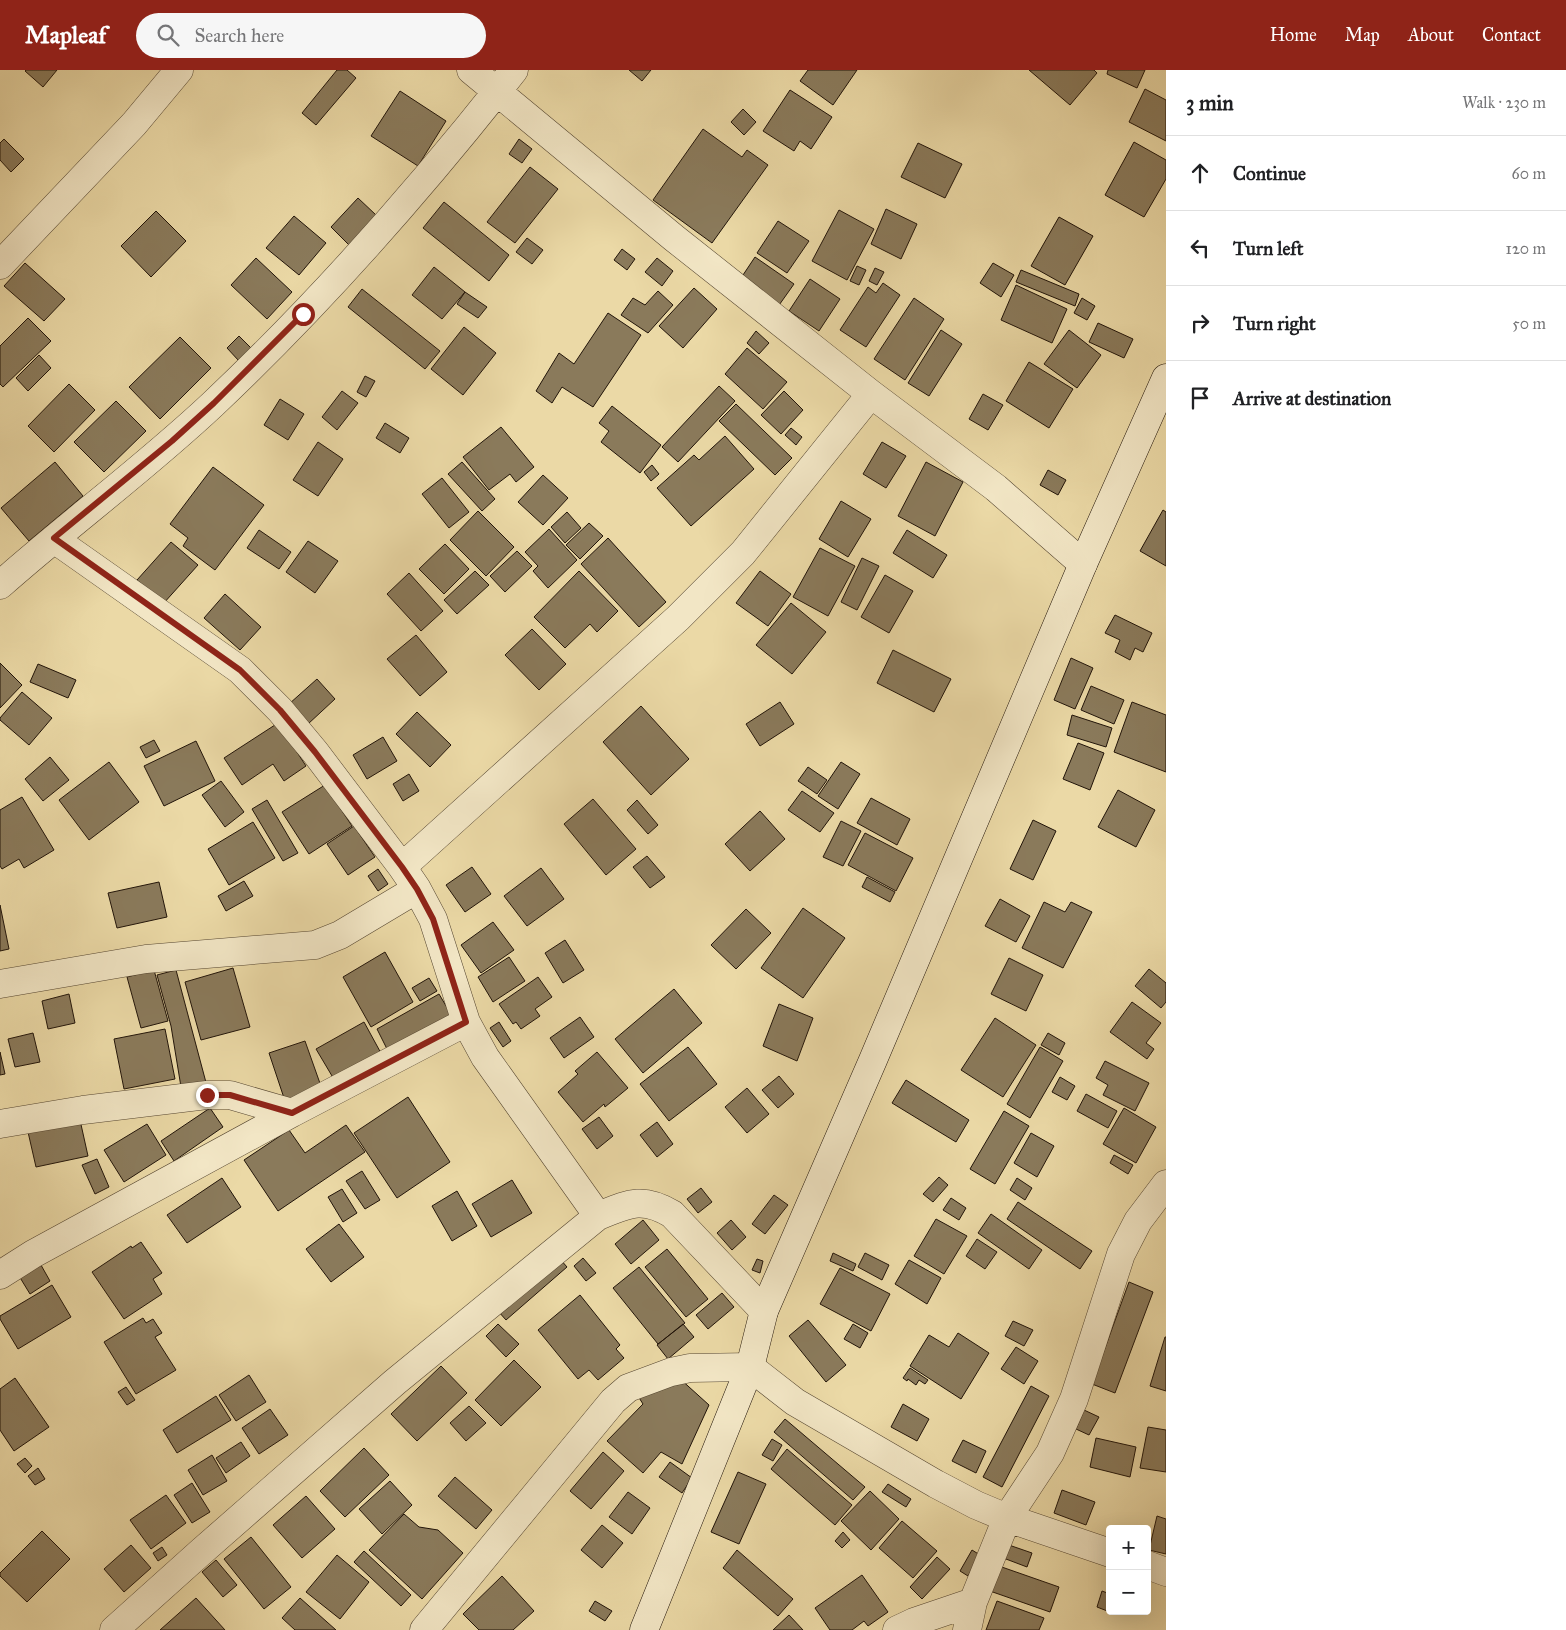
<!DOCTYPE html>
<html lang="en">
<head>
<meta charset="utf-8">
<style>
  :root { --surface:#fff; --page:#f6f6f6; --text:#202124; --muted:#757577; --line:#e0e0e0; --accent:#8f2418 }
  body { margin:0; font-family:"IM FELL Great Primer",serif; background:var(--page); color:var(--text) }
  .controls { position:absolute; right:15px; bottom:15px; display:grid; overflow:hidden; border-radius:5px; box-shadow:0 5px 20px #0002 }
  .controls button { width:45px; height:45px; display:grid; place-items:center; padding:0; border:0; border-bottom:1px solid var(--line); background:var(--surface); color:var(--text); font:25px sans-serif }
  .stop { position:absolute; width:15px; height:15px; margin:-11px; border:4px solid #8f2418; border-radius:50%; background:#fff }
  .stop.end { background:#8f2418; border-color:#fff; box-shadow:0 1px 5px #0008 }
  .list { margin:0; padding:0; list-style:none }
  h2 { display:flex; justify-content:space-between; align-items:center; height:65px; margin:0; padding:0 20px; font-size:21px }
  h2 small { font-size:16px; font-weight:400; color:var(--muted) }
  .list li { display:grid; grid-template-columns:32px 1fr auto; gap:15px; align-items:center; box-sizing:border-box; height:75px; padding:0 20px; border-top:1px solid var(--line) }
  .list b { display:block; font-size:19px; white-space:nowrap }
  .list em { font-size:16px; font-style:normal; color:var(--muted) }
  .icon { flex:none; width:28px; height:28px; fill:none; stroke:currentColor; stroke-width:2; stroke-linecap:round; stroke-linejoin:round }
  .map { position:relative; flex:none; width:1166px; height:1560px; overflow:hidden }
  header { display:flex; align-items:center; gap:30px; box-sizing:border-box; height:70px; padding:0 25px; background:var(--accent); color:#fff }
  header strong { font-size:24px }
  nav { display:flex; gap:28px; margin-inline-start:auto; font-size:18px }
  .search { width:350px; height:45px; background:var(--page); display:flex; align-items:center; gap:12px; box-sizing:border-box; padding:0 18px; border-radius:28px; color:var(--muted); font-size:19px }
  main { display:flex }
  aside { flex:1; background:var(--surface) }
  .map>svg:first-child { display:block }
  .building { fill:#8a7a5b; stroke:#211409 }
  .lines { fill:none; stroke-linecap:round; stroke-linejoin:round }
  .minor-casing { stroke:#544530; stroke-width:29 }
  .secondary-casing { stroke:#211409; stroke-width:29 }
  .minor { stroke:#f2e6c5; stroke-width:28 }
  .secondary { stroke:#f2e6c5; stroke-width:28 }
  .route { stroke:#8f2418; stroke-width:6 }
</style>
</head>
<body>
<header>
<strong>Mapleaf</strong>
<div class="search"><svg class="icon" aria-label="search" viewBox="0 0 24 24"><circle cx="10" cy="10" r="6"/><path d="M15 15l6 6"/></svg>Search here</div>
<nav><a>Home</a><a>Map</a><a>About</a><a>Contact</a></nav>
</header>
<main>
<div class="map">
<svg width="1166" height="1560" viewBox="0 0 1166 1560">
  <rect width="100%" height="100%" fill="#ebd9a6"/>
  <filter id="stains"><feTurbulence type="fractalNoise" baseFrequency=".004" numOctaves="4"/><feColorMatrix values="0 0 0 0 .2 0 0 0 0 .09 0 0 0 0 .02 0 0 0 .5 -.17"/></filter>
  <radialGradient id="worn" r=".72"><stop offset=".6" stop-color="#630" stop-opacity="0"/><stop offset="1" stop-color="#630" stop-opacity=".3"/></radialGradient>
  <path class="building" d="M26 0H57L43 17 25 1Z
    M337 0H347L356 8 316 55 302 43Z
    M629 0H651L642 11Z
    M808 0H857L833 35 800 11Z
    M1029 0H1094L1097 3 1070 35Z
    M1108 0H1145L1137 18 1107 4Z
    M1145 19 1166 30V71L1129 52Z
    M790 20 832 47 811 79 800 71 794 81 763 61Z
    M400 21 446 51 418 96 371 66Z
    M743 39 756 52 744 65 731 52Z
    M703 59 742 87 747 80 768 95 712 173 653 130Z
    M4 69 24 89 11 102 0 90V73Z
    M519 69 532 79 522 93 509 84Z
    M1134 72 1166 90V109L1144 147 1105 125Z
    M918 73 962 94 945 128 901 107Z
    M530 97 558 119 515 173 487 152Z
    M358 128 376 145 349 175 331 157Z
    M444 132 509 185 489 211 423 158Z
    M886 139 917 154 901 189 871 174Z
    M839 140 874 159 847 210 812 191Z
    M156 141 186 171 151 207 121 176Z
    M294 146 326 173 299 205 266 178Z
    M1059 147 1093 166 1065 215 1031 196Z
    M778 151 809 171 787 203 757 183Z
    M527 168 543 180 532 194 516 182Z
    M622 179 635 189 627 200 614 190Z
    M755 187 794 214 777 238 739 211Z
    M256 188 292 222 267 249 231 215Z
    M657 188 673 201 662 216 645 202Z
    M25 193 65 229 44 251 4 216Z
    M993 193 1014 205 1001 227 980 213Z
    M857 196 866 200 859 215 850 211Z
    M434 197 465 222 442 249 412 225Z
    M875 198 884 202 877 215 869 211Z
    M1021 200 1079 224 1075 236 1016 212Z
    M810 209 840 229 819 261 789 241Z
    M883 213 900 225 866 277 840 260 868 217 876 223Z
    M1016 215 1067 239 1052 273 1001 250Z
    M694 218 717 239 683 278 659 256Z
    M362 219 440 281 425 299 348 237Z
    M658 221 673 235 648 263 621 245 633 228 645 235Z
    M465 222 487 237 478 248 457 234Z
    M914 228 944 249 905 310 874 289Z
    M1082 228 1095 236 1087 250 1074 243Z
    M608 243 641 265 593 337 562 317 552 333 536 321 559 283 574 294Z
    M28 248 51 271 3 317 0 314V276Z
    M1098 253 1133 269 1124 288 1089 272Z
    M464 257 496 283 463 325 431 299Z
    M941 260 962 274 929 326 908 313Z
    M1069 260 1101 285 1077 318 1044 294Z
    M756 261 769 273 759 284 747 273Z
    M239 266 251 278 239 291 227 278Z
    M180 267 211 298 160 349 129 317Z
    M747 278 787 312 763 339 725 304Z
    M39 285 51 298 28 321 16 308Z
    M1029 292 1073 319 1049 358 1006 331Z
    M365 306 375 311 366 327 357 322Z
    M69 314 95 340 54 382 28 356Z
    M719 316 735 331 678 392 662 377Z
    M342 321 358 333 337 360 322 347Z
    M784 321 803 340 781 364 761 345Z
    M983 324 1003 335 988 360 969 349Z
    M280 329 304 344 288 370 264 355Z
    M116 331 146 361 104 402 74 372Z
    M736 334 792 388 775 405 719 351Z
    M612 336 661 375 640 403 601 372 609 361 599 353Z
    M385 353 409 368 400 383 376 368Z
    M501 357 534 397 516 412 510 404 489 420 463 387Z
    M791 358 802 367 796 375 785 365Z
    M725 366 754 399 691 456 657 418 694 385 699 390Z
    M318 372 343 389 318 426 293 410Z
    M882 372 906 386 886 418 863 404Z
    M55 392 83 426 29 471 1 438Z
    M462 392 495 429 482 441 448 404Z
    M926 392 963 412 935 466 898 446Z
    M652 395 659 404 651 411 644 402Z
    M213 397 264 435 215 500 183 476 188 468 170 454Z
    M1048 400 1066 410 1058 425 1040 415Z
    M543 405 568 428 543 455 518 432Z
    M442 408 469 442 449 458 422 424Z
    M841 431 871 449 848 487 819 469Z
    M1163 440 1166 442V496L1140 481Z
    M478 441 514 477 486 506 450 470Z
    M567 442 581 458 565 473 551 457Z
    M589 453 603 466 580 489 566 475Z
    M549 459 577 490 548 518 533 501 538 496 525 482Z
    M259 460 291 482 279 499 247 478Z
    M907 460 947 485 933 508 893 483Z
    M608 468 666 532 639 557 581 494Z
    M308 471 338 491 315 523 286 502Z
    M171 472 198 495 163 534 137 510Z
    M445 474 469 499 444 524 419 499Z
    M820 478 855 496 828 546 793 527Z
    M517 481 532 496 505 522 490 506Z
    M862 488 879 496 857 540 841 532Z
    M475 501 489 515 457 544 444 530Z
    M579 501 618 541 597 562 590 554 565 578 534 547Z
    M760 501 791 524 768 556 736 533Z
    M409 503 443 541 421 561 387 524Z
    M885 505 913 521 889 563 861 547Z
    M225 524 261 557 240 580 204 548Z
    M791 533 826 562 792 604 756 575Z
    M1115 545 1152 563 1143 582 1135 578 1130 590 1115 582 1120 570 1105 563Z
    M532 559 566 594 539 620 505 585Z
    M416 565 447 602 420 626 387 589Z
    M893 580 951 609 934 642 877 613Z
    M1071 588 1093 598 1075 639 1054 630Z
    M0 593 22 615 0 638Z
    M38 594 76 610 68 628 30 612Z
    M317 609 335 629 308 654 289 634Z
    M1091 616 1124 630 1114 654 1081 640Z
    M22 622 52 648 29 675 0 650V648Z
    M780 632 794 654 760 676 746 654Z
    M1132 632 1166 645V702L1114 682Z
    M641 636 689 689 651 725 603 672Z
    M417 642 451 675 430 697 396 664Z
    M1072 645 1112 658 1106 677 1067 665Z
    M278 653 306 696 284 711 273 694 242 715 224 688Z
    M383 667 397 691 367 709 353 685Z
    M154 670 160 681 146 688 140 677Z
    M196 671 215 711 164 736 144 696Z
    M1078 673 1104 683 1090 720 1063 709Z
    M50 687 69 710 43 731 25 709Z
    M109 692 139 732 89 770 59 730Z
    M841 692 860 704 838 739 818 726Z
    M808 697 827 710 817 724 798 711Z
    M409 704 419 721 403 731 393 714Z
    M221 711 244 742 225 757 202 725Z
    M325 715 352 756 309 784 282 742Z
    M1118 720 1155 740 1136 777 1098 757Z
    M802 721 834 743 820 762 788 740Z
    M22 727 54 780 24 798 19 789 2 799 0 796V740Z
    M871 728 910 749 897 775 857 753Z
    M593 729 636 779 606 805 564 754Z
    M267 730 298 783 283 791 252 739Z
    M637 730 658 755 648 764 627 740Z
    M760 741 785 769 750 801 725 774Z
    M1033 750 1056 761 1033 810 1010 799Z
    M841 751 861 761 843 796 823 787Z
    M253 752 275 788 229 815 208 779Z
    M354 756 375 787 348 805 327 774Z
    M865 763 913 788 896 821 848 795Z
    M647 786 665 807 650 818 633 797Z
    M472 797 491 824 465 842 446 815Z
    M541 798 564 829 527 856 504 826Z
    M378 799 388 814 378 821 368 806Z
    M867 807 895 822 890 832 862 817Z
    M244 811 253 826 226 841 218 826Z
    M159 812 167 847 117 858 108 823Z
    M1000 829 1030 846 1016 872 985 856Z
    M1044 832 1065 842 1071 832 1092 842 1063 898 1022 878Z
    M0 835 9 879 0 881Z
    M803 838 845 868 803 928 761 898Z
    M746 839 771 863 736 899 711 875Z
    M493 852 514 880 481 903 461 875Z
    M565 870 584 900 563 913 545 883Z
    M385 882 413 932 371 957 343 907Z
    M509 887 525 911 493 932 478 907Z
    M1009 888 1043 905 1026 941 991 924Z
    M233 898 250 957 201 970 185 912Z
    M1149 899 1166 913V932L1161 938 1135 916Z
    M154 900 168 951 141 958 127 907Z
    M176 900 208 1020 182 1023 171 956 157 905Z
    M538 907 552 927 535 939 540 946 521 959 516 952 513 954 499 934Z
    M429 908 437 921 420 931 412 918Z
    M674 919 702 953 643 1003 615 969Z
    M69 924 75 953 48 959 42 931Z
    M439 924 452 946 388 981 377 959Z
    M1132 932 1161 953 1146 973 1154 979 1147 989 1110 962Z
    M779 934 813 948 797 991 763 976Z
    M580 947 594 967 564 988 550 968Z
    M995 948 1036 975 1003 1027 961 1000Z
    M364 952 382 985 335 1011 316 979Z
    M499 952 511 971 503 977 490 958Z
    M165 959 175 1009 124 1019 114 969Z
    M33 963 40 992 15 997 8 969Z
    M1048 963 1065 973 1059 985 1041 975Z
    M305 971 322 1019 285 1031 269 983Z
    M688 977 717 1014 669 1051 640 1014Z
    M1040 977 1063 991 1030 1048 1007 1034Z
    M0 982 5 1004 0 1005Z
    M597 982 628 1018 605 1037 604 1034 583 1052 558 1022 578 1004 575 1001Z
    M1105 991 1149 1013 1135 1041 1103 1025 1108 1015 1096 1008Z
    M779 1006 794 1024 778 1038 762 1020Z
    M1060 1007 1075 1016 1067 1030 1052 1022Z
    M906 1010 969 1050 956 1072 892 1033Z
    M747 1018 769 1044 747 1063 725 1037Z
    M1086 1024 1117 1041 1108 1058 1077 1041Z
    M408 1027 450 1092 397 1128 354 1063Z
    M210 1038 223 1057 174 1091 161 1071Z
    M1124 1038 1156 1057 1136 1093 1103 1074Z
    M1004 1041 1029 1056 995 1114 970 1099Z
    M599 1047 613 1066 597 1079 582 1059Z
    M80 1050 88 1086 36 1097 28 1062Z
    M657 1052 673 1074 657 1087 640 1065Z
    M147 1054 166 1085 124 1112 104 1080Z
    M346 1055 365 1082 278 1141 244 1090 289 1060 305 1083Z
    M1031 1063 1054 1076 1037 1107 1014 1093Z
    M1114 1085 1133 1095 1128 1104 1110 1093Z
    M97 1089 109 1117 95 1124 82 1095Z
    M362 1101 380 1130 365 1139 346 1111Z
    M939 1107 948 1115 933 1132 923 1124Z
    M222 1108 241 1137 187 1173 167 1145Z
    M1017 1108 1032 1118 1025 1130 1010 1120Z
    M512 1110 532 1143 491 1167 472 1134Z
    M701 1118 712 1132 698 1143 687 1129Z
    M342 1119 357 1143 343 1152 328 1127Z
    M457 1121 477 1156 452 1171 432 1136Z
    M774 1125 788 1135 765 1164 752 1154Z
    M951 1128 966 1138 959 1150 943 1140Z
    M1018 1132 1092 1181 1080 1199 1007 1149Z
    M991 1144 1042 1180 1029 1199 978 1163Z
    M936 1149 967 1166 944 1204 914 1186Z
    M643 1150 659 1170 631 1194 615 1174Z
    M731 1150 746 1167 732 1180 717 1163Z
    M339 1154 364 1187 331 1212 306 1179Z
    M977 1169 997 1182 985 1199 966 1186Z
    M141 1172 162 1203 153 1209 162 1224 124 1249 92 1202 131 1176 132 1178Z
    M667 1179 708 1229 686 1247 645 1197Z
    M833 1183 856 1194 853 1201 830 1191Z
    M865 1183 889 1195 882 1210 858 1197Z
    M37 1188 50 1211 30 1224 16 1201Z
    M583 1188 596 1203 586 1211 574 1196Z
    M560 1189 567 1197 506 1250 498 1241Z
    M757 1189 763 1191 760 1203 752 1200Z
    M909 1190 941 1208 927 1234 895 1214Z
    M639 1197 685 1253 658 1274 613 1218Z
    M840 1198 890 1224 871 1261 820 1234Z
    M1129 1212 1153 1222 1115 1323 1092 1314Z
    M52 1215 71 1247 18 1279 0 1249V1246Z
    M722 1223 734 1237 708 1259 696 1245Z
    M580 1225 620 1275 616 1279 624 1288 598 1310 589 1300 578 1309 538 1260Z
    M143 1248 146 1253 153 1249 162 1263 155 1267 176 1300 136 1324 104 1272Z
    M808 1250 846 1295 826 1312 789 1266Z
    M1013 1251 1033 1260 1024 1276 1005 1266Z
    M498 1254 519 1274 506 1287 486 1266Z
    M683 1254 694 1267 668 1289 657 1275Z
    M853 1254 868 1263 860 1278 844 1269Z
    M958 1263 989 1283 961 1329 910 1296 929 1265 949 1277Z
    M1165 1267H1166V1321L1150 1316Z
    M1016 1277 1038 1291 1024 1314 1001 1299Z
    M514 1290 541 1317 501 1356 475 1330Z
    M441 1296 467 1323 417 1371 391 1344Z
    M910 1298 928 1310 925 1314 919 1310 916 1315 908 1309 907 1311 903 1308Z
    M249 1305 266 1332 236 1351 219 1325Z
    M678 1307 709 1335 682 1394 661 1382 643 1403 607 1371 643 1334 636 1323Z
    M15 1308 49 1357 14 1381 0 1360V1319Z
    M1031 1316 1049 1326 1002 1417 983 1407Z
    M126 1317 135 1330 127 1335 118 1322Z
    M216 1326 231 1350 177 1383 163 1360Z
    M903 1334 929 1349 917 1371 891 1357Z
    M469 1336 486 1353 466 1371 450 1353Z
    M270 1339 288 1365 259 1384 242 1358Z
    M1084 1340 1099 1347 1089 1365 1076 1359Z
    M785 1349 865 1417 853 1430 774 1362Z
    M1148 1357 1166 1360V1402L1140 1398Z
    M1096 1368 1136 1377 1130 1407 1090 1397Z
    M772 1369 782 1375 773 1391 762 1385Z
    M963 1370 986 1381 976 1403 952 1391Z
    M241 1372 250 1386 226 1403 216 1388Z
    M364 1378 389 1405 345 1447 320 1421Z
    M787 1379 852 1435 835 1455 771 1399Z
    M603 1382 624 1401 591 1439 570 1421Z
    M212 1385 227 1411 203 1425 188 1400Z
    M25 1388 32 1396 25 1403 17 1394Z
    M670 1392 692 1408 682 1423 659 1407Z
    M38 1398 45 1409 35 1415 28 1406Z
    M738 1402 766 1414 739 1474 711 1462Z
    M455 1407 492 1440 476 1459 438 1426Z
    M390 1411 412 1435 382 1464 359 1439Z
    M192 1413 210 1442 192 1453 174 1425Z
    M888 1414 911 1429 906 1437 882 1422Z
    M1062 1420 1095 1432 1086 1455 1054 1443Z
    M870 1421 899 1449 871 1480 841 1451Z
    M628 1422 650 1438 632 1464 609 1447Z
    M166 1425 186 1453 151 1479 130 1450Z
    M306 1426 335 1459 302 1488 273 1455Z
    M404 1444 419 1457 438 1460 463 1483 422 1529 369 1480Z
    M1157 1446 1166 1449V1484L1149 1480Z
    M902 1451 937 1481 913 1508 879 1478Z
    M602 1455 623 1473 602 1498 581 1480Z
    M42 1461 70 1489 27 1532 0 1506V1503Z
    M843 1462 850 1470 842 1478 835 1471Z
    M251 1467 291 1517 264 1539 224 1489Z
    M1003 1473 1032 1483 1027 1497 998 1486Z
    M131 1475 151 1498 124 1522 104 1499Z
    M162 1477 167 1485 158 1491 153 1483Z
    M737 1480 793 1529 778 1546 723 1498Z
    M972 1480 980 1485 968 1506 960 1501Z
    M364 1481 411 1525 401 1536 354 1492Z
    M337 1485 369 1512 340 1549 306 1522Z
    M937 1487 950 1499 922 1529 910 1517Z
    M216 1490 237 1515 223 1527 202 1502Z
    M996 1495 1059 1517 1050 1542 987 1520Z
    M862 1505 888 1542 868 1556 864 1551 852 1560H830L815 1538Z
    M502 1506 534 1541 513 1560H479L463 1544Z
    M1102 1521 1110 1524V1541H1116L1115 1544 1097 1537Z
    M196 1528 225 1560H160Z
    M300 1528 336 1560H295L282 1548Z
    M595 1531 612 1541 605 1551 589 1541Z
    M997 1531 1044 1548 1039 1560H986Z
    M789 1545 803 1560H773Z"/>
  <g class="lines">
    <g class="minor-casing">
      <path id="minor" d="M471 0 674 168 871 324 996 418 1083 494
        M0 195 134 54 179 0
        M54 469 240 600 280 640 315 682 402 797 417 819 433 849 466 952 485 987 598 1146
        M0 515C70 453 145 398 213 334 321 232 422 117 514 0
        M402 797 678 548 743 483 871 324
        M0 914 146 889 315 875 340 865 417 819
        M0 1054 83 1040 207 1025H230L292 1043 466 952
        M0 1205 33 1184 292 1043
        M1147 1495 1166 1502
        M114 1560 202 1481 395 1312 598 1146C628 1134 642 1126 672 1144L764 1241
        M424 1560 613 1331 628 1318 671 1302 690 1298 750 1297 795 1332 936 1414 976 1435 1007 1448 1110 1483
        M897 1560 914 1552 973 1532
        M967 1560 973 1532 1007 1448 1050 1383 1074 1329 1121 1184 1138 1151 1166 1114"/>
    </g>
    <g class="secondary-casing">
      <path id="secondary" d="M644 1560 750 1297 764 1241 873 990 1083 494 1166 308"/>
    </g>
    <use href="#minor" class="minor"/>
    <use href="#secondary" class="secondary"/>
  </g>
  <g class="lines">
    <path class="route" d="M207 1025H230L292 1043 466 952 433 849 417 819 402 797 315 682 280 640 240 600 54 468 172 371 214 333 303 244"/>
  </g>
  <rect width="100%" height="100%" filter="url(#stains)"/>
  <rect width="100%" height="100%" fill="url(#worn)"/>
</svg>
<div class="controls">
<button>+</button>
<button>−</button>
</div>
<div class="stop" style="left:303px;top:244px"></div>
<div class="stop end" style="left:207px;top:1025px"></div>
</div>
<aside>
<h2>3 min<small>Walk · 230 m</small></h2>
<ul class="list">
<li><svg class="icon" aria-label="ahead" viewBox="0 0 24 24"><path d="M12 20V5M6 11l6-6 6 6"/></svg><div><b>Continue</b></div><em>60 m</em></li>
<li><svg class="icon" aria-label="left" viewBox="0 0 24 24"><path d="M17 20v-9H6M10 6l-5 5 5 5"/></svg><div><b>Turn left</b></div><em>120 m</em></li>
<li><svg class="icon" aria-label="right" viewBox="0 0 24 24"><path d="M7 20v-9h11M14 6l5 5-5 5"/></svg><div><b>Turn right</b></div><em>50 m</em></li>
<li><svg class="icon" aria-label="arrive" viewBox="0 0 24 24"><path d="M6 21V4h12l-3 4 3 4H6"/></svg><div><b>Arrive at destination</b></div></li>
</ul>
</aside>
</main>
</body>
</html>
